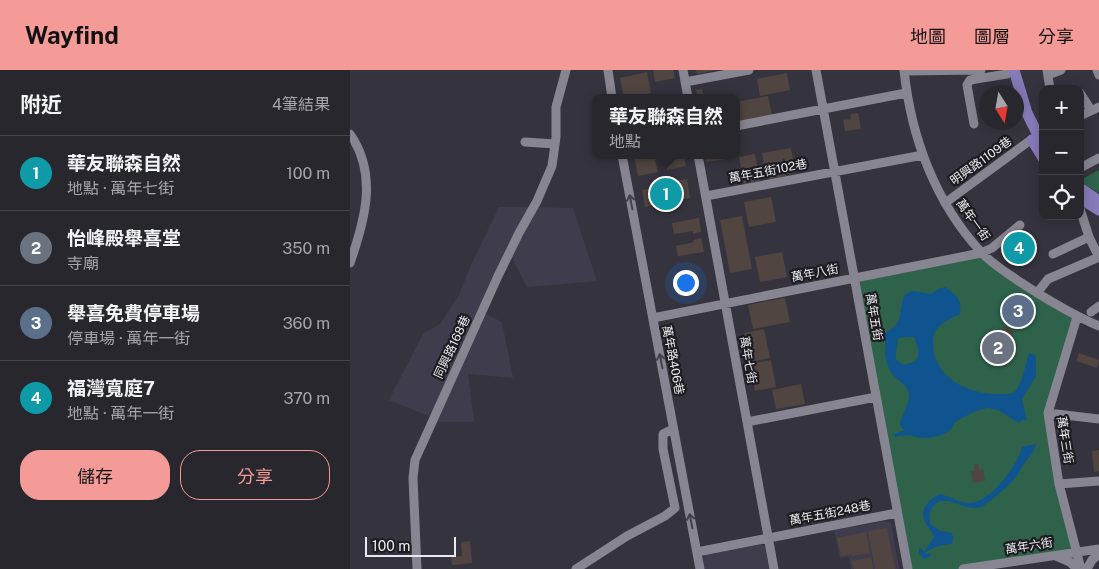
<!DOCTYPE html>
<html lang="zh-TW">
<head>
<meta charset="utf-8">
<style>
  :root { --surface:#28272e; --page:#34333a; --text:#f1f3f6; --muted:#a5a5aa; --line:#44444a; --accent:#f59b97 }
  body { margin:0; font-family:"Public Sans","Noto Sans TC",sans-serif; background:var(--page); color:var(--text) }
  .controls { position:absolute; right:15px; top:15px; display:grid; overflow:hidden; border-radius:10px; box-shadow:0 2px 12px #0003 }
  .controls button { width:45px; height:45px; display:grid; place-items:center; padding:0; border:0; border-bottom:1px solid var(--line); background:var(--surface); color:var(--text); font:25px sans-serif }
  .compass { position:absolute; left:629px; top:15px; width:45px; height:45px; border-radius:50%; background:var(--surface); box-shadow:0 2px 12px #0003; rotate:169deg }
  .scale { position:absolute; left:15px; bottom:12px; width:91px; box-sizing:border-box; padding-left:5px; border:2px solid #e9e9ef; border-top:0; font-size:14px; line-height:18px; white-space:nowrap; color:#e9e9ef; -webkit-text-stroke:4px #1d1c21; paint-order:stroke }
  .you { position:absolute; left:335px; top:212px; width:18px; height:18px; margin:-12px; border:4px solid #fff; border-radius:50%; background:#1a73e8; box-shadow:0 0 0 8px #1a73e833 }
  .badge { display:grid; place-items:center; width:32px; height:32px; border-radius:50%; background:var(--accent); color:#fff; font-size:16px; font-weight:700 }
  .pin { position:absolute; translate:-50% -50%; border:2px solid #fff; box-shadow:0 1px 5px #0006 }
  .popup { position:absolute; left:242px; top:24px; width:148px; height:65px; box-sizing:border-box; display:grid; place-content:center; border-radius:10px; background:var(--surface); filter:drop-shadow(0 1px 4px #0005); font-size:16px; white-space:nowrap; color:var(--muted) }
  .popup b { font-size:19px; color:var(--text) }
  .popup::after { content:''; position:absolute; left:50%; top:100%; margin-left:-10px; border:10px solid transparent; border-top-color:var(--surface) }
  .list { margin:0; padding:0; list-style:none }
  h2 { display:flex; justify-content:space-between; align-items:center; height:65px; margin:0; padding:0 20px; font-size:21px }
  h2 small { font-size:16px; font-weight:400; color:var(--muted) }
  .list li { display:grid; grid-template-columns:32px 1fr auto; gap:15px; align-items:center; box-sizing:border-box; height:75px; padding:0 20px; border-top:1px solid var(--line) }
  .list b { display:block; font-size:19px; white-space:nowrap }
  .list p { margin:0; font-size:16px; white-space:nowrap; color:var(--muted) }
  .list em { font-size:16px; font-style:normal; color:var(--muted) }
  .actions { display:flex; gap:10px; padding:15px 20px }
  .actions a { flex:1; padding:11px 0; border:1px solid var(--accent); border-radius:20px; text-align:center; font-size:18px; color:var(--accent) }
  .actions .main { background:var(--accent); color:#111 }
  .icon { flex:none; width:28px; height:28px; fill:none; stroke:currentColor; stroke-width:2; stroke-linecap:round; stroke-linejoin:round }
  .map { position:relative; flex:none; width:749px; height:499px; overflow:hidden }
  header { display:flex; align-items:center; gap:30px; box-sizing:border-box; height:70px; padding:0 25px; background:var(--accent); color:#111 }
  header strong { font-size:24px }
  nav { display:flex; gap:28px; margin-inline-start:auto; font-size:18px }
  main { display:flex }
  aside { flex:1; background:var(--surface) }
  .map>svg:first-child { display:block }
  .built { fill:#3f3d4d }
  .green { fill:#2e624b }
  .water { fill:#0f548e; fill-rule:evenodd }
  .building { fill:#504540 }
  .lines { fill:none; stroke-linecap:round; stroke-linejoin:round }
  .minor { stroke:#878591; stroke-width:9 }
  .major { stroke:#877bb9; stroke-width:11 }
  .oneway { stroke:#424148 }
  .labels { text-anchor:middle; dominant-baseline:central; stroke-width:4.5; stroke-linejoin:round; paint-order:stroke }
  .street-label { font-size:12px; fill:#e9e9ef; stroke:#1d1c21 }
</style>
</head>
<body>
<header>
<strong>Wayfind</strong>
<nav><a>地圖</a><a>圖層</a><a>分享</a></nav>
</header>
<main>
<aside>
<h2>附近<small>4筆結果</small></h2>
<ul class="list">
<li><span class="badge" style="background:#0f9aa8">1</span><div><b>華友聯森自然</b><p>地點 · 萬年七街</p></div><em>100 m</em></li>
<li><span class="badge" style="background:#6b7280">2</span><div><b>怡峰殿舉喜堂</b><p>寺廟</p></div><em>350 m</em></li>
<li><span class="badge" style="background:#5c6f8a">3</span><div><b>舉喜免費停車場</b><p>停車場 · 萬年一街</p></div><em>360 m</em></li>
<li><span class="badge" style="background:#0f9aa8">4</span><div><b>福灣寬庭7</b><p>地點 · 萬年一街</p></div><em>370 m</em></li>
</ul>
<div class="actions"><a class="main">儲存</a><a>分享</a></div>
</aside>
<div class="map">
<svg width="749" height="499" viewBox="0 0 749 499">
  <rect width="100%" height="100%" fill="#35343e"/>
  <path class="built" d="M149 137 223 138 247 211 177 217 159 182 131 241 152 252 163 308 118 304 124 352H86L81 347 39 330 73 264 90 254 109 225 121 195Z
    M535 451 541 453 549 499H501L499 487 490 488 484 460Z
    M411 474 415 477 419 499H353L352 491 356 485Z"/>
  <path class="green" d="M749 100V123L730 112V110Z
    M631 183 727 247 698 343 726 482 613 499H558L504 208Z"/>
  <path class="water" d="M595 217C607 226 612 228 610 244 602 248 592 252 587 259 583 263 583 268 583 273 582 307 619 325 648 324 653 324 660 325 664 322 672 317 676 292 679 283L686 286V306L672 329 677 351 673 349 669 353C660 348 648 337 637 338 628 339 611 348 604 353 601 366 582 368 569 368 565 367 561 365 557 365 553 365 549 366 545 367L544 364 555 360C553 358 551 357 550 354 549 352 560 333 559 324 558 316 550 312 544 306 537 298 533 283 536 273L533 268 534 264C555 252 548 245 554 226L561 221 582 224 588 219ZM558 267H564L568 277V287L564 292 553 295 546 289V283L548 268Z
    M686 374C684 383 679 387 674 394 671 398 669 403 666 407 661 414 637 435 631 437 615 443 596 421 583 436 579 441 579 448 580 454L591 461 602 463 603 469 602 474 588 476 576 482 575 484H580L581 486 574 489 569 484V478H571L574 482 584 467C582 460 576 456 574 449 569 438 582 427 591 424 600 427 612 434 621 433 640 432 668 395 672 377Z"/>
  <path class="building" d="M303 0H323L325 8 305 12Z
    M346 0H362V1L347 4Z
    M297 2 301 23 274 28 270 8Z
    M437 3 440 20 410 26 407 9Z
    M352 19 354 28H348L346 20Z
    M418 26 422 45 388 52 386 32Z
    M508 43 511 59 495 61 493 50 501 49 500 44Z
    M441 78 446 103 438 104 435 88 432 89 436 106 417 110 412 83Z
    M405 84 410 111 394 114 389 87Z
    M284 85H334L336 96 317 100 315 88 305 90 308 102 288 106Z
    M354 85H382L383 88 356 92Z
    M337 109 340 128 295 137 292 120 328 114V110Z
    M421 127 426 152 399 157 394 132Z
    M392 146 402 199 380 203 370 150Z
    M349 148 351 162 343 164V161L324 164 322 153Z
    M665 166 682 180 673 190 656 177Z
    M351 168 354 182 328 186 326 176 344 172 343 170Z
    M432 182 437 207 410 212 405 187Z
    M435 228 440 252 403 259 398 235Z
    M654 256 664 262 659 270 668 275 656 297 629 281 641 259 650 264Z
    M414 259 420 288 399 292 394 263Z
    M729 283 749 290 747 298 726 291Z
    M421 290 426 317 405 321 400 294Z
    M451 314 455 334 426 339 422 320Z
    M749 380V401L744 402 742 381Z
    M624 394H628L629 400 633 399 635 411 623 413 621 401H625Z
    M537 458 545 499H525L518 461Z
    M516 462 520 483 502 486V484L491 486 487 468Z
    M120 471 122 493 102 495 101 487 112 486 111 472Z
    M521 487 523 499H504L502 491Z"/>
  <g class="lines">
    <path class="minor" d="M258 0 262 28
      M333 0 338 28
      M466 0 558 499
      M554 0C561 67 585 132 631 182 641 193 654 201 667 210 693 227 720 244 749 256
      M697 0 700 19
      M747 0 749 5
      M554 1 631 0
      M698 5 711 0
      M335 12 399 0
      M730 23 741 40
      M730 46 749 37
      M624 54 617 15 620 10 657 4
      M386 56 556 23
      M0 64C28 104 15 150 0 193
      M175 72 205 74
      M272 85 350 499
      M348 85 424 499
      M730 98 749 88
      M356 126 573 85
      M595 133 682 69
      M730 139 739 167 749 187
      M703 184 739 167
      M687 223 698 209 749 187
      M741 242 749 236
      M727 247 698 343 709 414 731 499
      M303 248 631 183 642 178 670 155
      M698 343 749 349
      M397 352 526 327
      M709 414 749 411
      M347 482 547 443
      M706 486 720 492 727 499
      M67 499 63 408 65 390 148 206 169 163 187 131 202 96 206 67V37L216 0
      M226 499 277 466 315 446 325 438 313 379V364L323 359
      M613 499 749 479
      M737 499 742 490 749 484"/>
    <path class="major" d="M664 0 677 43 693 75
      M682 70 693 88
      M730 118 749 131
      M730 128 749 140"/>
  </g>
  <defs><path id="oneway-shaft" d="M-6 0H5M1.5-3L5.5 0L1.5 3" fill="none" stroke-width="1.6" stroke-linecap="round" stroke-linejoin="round" transform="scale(1.25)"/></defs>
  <g class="oneway">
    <use href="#oneway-shaft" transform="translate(281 132) rotate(-101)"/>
    <use href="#oneway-shaft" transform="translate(311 291) rotate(-101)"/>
    <use href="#oneway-shaft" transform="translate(341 451) rotate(-101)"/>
  </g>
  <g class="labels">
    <g class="street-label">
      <text transform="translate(631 91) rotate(-36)">明興路1109巷</text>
      <text transform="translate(418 101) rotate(-11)">萬年五街102巷</text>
      <text transform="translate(623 150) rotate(54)">萬年一街</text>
      <text transform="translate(465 203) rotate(-11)">萬年八街</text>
      <text transform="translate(524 247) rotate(80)">萬年五街</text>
      <text transform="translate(102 277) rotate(-65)">同興路168巷</text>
      <text transform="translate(323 290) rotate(79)">萬年路406巷</text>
      <text transform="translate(398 290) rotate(80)">萬年七街</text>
      <text transform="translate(715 370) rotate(81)">萬年三街</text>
      <text transform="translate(480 443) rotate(-11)">萬年五街248巷</text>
      <text transform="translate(679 476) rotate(-9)">萬年六街</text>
    </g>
  </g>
</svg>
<div class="controls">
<button>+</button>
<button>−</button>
<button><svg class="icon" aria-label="locate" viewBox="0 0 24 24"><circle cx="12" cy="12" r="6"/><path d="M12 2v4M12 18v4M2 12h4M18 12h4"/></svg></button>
</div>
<svg class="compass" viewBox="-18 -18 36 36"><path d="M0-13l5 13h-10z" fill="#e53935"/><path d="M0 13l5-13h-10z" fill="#a5a5aa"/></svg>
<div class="scale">100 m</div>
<div class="you"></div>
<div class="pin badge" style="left:316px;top:124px;background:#0f9aa8">1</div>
<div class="popup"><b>華友聯森自然</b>地點</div>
<div class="pin badge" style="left:648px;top:278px;background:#6b7280">2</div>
<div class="pin badge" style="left:668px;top:241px;background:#5c6f8a">3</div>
<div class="pin badge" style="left:669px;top:178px;background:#0f9aa8">4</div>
</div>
</main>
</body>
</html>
